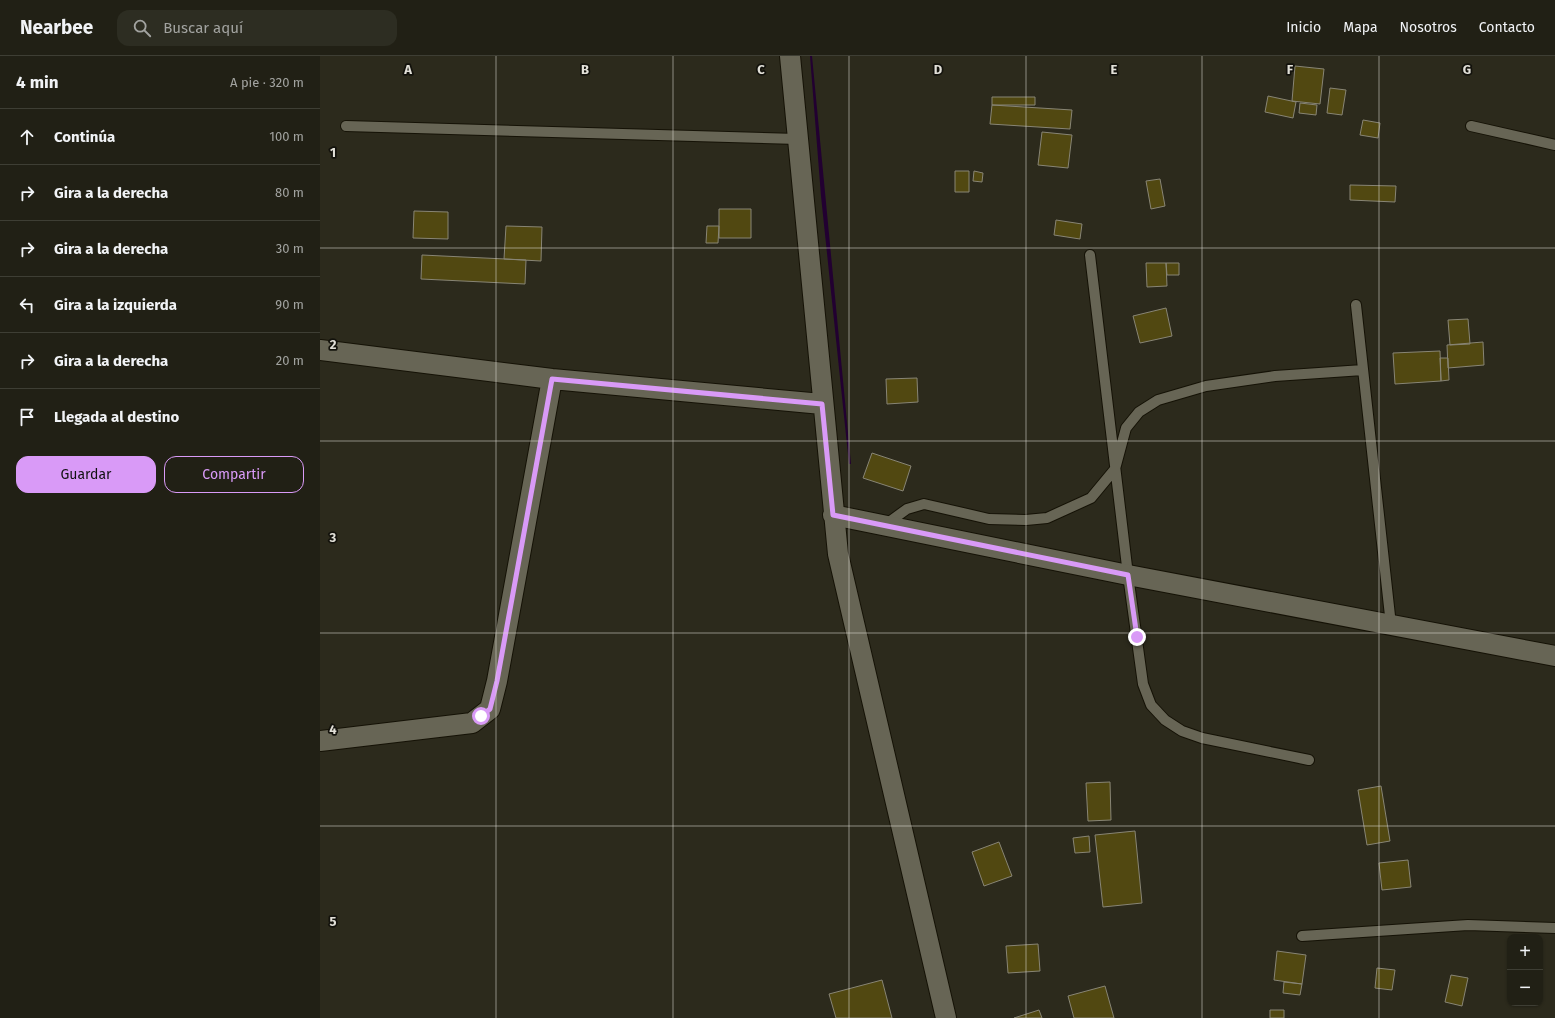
<!DOCTYPE html>
<html lang="es">
<head>
<meta charset="utf-8">
<style>
  :root { --surface:#212015; --page:#2d2d22; --text:#f1f3f6; --muted:#a2a3a0; --line:#3e3e34; --accent:#d99af7 }
  body { margin:0; font-family:"Fira Sans",sans-serif; background:var(--page); color:var(--text) }
  .controls { position:absolute; right:12px; bottom:12px; display:grid; overflow:hidden; border-radius:8px; box-shadow:0 1px 3px #0004 }
  .controls button { width:36px; height:36px; display:grid; place-items:center; padding:0; border:0; border-bottom:1px solid var(--line); background:var(--surface); color:var(--text); font:20px sans-serif }
  .stop { position:absolute; width:12px; height:12px; margin:-9px; border:3px solid #d99af7; border-radius:50%; background:#fff }
  .stop.end { background:#d99af7; border-color:#fff; box-shadow:0 1px 4px #0008 }
  .list { margin:0; padding:0; list-style:none }
  h2 { display:flex; justify-content:space-between; align-items:center; height:52px; margin:0; padding:0 16px; font-size:17px }
  h2 small { font-size:13px; font-weight:400; color:var(--muted) }
  .list li { display:grid; grid-template-columns:26px 1fr auto; gap:12px; align-items:center; box-sizing:border-box; height:56px; padding:0 16px; border-top:1px solid var(--line) }
  .list b { display:block; font-size:15px; white-space:nowrap }
  .list em { font-size:13px; font-style:normal; color:var(--muted) }
  .actions { display:flex; gap:8px; padding:12px 16px }
  .actions a { flex:1; padding:9px 0; border:1px solid var(--accent); border-radius:12px; text-align:center; font-size:14px; color:var(--accent) }
  .actions .main { background:var(--accent); color:#111 }
  .icon { flex:none; width:22px; height:22px; fill:none; stroke:currentColor; stroke-width:2; stroke-linecap:round; stroke-linejoin:round }
  .map { position:relative; flex:none; width:1235px; height:962px; overflow:hidden }
  header { display:flex; align-items:center; gap:24px; box-sizing:border-box; height:56px; padding:0 20px; background:var(--surface); border-bottom:1px solid var(--line) }
  header strong { font-size:19px }
  nav { display:flex; gap:22px; margin-inline-start:auto; font-size:14px }
  .search { width:280px; height:36px; background:var(--page); display:flex; align-items:center; gap:10px; box-sizing:border-box; padding:0 14px; border-radius:12px; color:var(--muted); font-size:15px }
  main { display:flex }
  aside { flex:1; background:var(--surface) }
  .map>svg:first-child { display:block }
  .water { fill:#220031 }
  .building { fill:#514811; stroke:#888575 }
  .lines { fill:none; stroke-linecap:round; stroke-linejoin:round }
  .lane-casing { stroke:#151206; stroke-width:12 }
  .street-casing { stroke:#151206; stroke-width:22 }
  .lane { stroke:#676555; stroke-width:10 }
  .street { stroke:#676555; stroke-width:20 }
  .route { stroke:#d99af7; stroke-width:5 }
  .grid { fill:none; stroke:#e2e0d8; stroke-width:1; stroke-opacity:0.55 }
  .grid-label { font-size:13px; text-anchor:middle; font-weight:bold; fill:#e2e0d8; stroke:#13120c; stroke-width:3.5; stroke-linejoin:round; paint-order:stroke }
</style>
</head>
<body>
<header>
<strong>Nearbee</strong>
<div class="search"><svg class="icon" aria-label="search" viewBox="0 0 24 24"><circle cx="10" cy="10" r="6"/><path d="M15 15l6 6"/></svg>Buscar aquí</div>
<nav><a>Inicio</a><a>Mapa</a><a>Nosotros</a><a>Contacto</a></nav>
</header>
<main>
<aside>
<h2>4 min<small>A pie · 320 m</small></h2>
<ul class="list">
<li><svg class="icon" aria-label="ahead" viewBox="0 0 24 24"><path d="M12 20V5M6 11l6-6 6 6"/></svg><div><b>Continúa</b></div><em>100 m</em></li>
<li><svg class="icon" aria-label="right" viewBox="0 0 24 24"><path d="M7 20v-9h11M14 6l5 5-5 5"/></svg><div><b>Gira a la derecha</b></div><em>80 m</em></li>
<li><svg class="icon" aria-label="right" viewBox="0 0 24 24"><path d="M7 20v-9h11M14 6l5 5-5 5"/></svg><div><b>Gira a la derecha</b></div><em>30 m</em></li>
<li><svg class="icon" aria-label="left" viewBox="0 0 24 24"><path d="M17 20v-9H6M10 6l-5 5 5 5"/></svg><div><b>Gira a la izquierda</b></div><em>90 m</em></li>
<li><svg class="icon" aria-label="right" viewBox="0 0 24 24"><path d="M7 20v-9h11M14 6l5 5-5 5"/></svg><div><b>Gira a la derecha</b></div><em>20 m</em></li>
<li><svg class="icon" aria-label="arrive" viewBox="0 0 24 24"><path d="M6 21V4h12l-3 4 3 4H6"/></svg><div><b>Llegada al destino</b></div></li>
</ul>
<div class="actions"><a class="main">Guardar</a><a>Compartir</a></div>
</aside>
<div class="map">
<svg width="1235" height="962" viewBox="0 0 1235 962">
  <rect width="100%" height="100%" fill="#2c2a1c"/>
  <path class="water" d="M490 0H492L531 408H529L501 140Z"/>
  <path class="building" d="M975 10 1004 13 1000 48 972 45Z
    M1010 32 1026 34 1022 59 1007 57Z
    M948 40 976 46 973 62 945 56Z
    M672 41H715V49H672Z
    M980 47 997 49 996 59 979 57Z
    M672 49 752 54 750 73 670 68Z
    M1043 64 1060 67 1058 82 1040 79Z
    M722 76 752 79 748 112 718 109Z
    M635 115H649V136H635Z
    M654 115 663 117 662 126 653 125Z
    M840 123 845 150 831 153 826 125Z
    M1030 129 1076 130 1075 146 1030 144Z
    M399 153H431V182H399Z
    M94 155 128 156V183L93 182Z
    M736 164 762 168 760 183 734 179Z
    M186 170 222 171 221 205 184 203Z
    M387 170H399L398 187H386Z
    M102 199 206 204 205 228 101 223Z
    M826 207H846L847 230 827 231Z
    M846 207H859V219H847Z
    M846 252 852 280 820 287 813 260Z
    M1148 263 1150 288 1130 289 1128 264Z
    M1163 286 1164 309 1128 312 1127 289Z
    M1120 295 1121 325 1075 328 1073 297Z
    M1120 302H1128L1129 324 1121 325Z
    M597 322 598 346 567 348 566 323Z
    M552 397 591 410 583 435 543 422Z
    M790 726 791 764 768 765 766 727Z
    M1061 730 1070 785 1047 789 1038 734Z
    M815 775 822 847 783 851 775 779Z
    M769 780 770 796 755 797 753 782Z
    M679 786 692 820 664 830 652 796Z
    M1088 804 1091 831 1062 834 1059 807Z
    M718 888 720 915 688 917 686 890Z
    M957 895 986 899 982 928 954 924Z
    M1057 912 1075 914 1072 934 1055 932Z
    M1131 919 1148 922 1142 950 1125 946Z
    M562 924 572 962H516L509 938Z
    M964 926 982 928 980 939 963 937Z
    M785 930 794 962H754L748 940Z
    M719 954 722 962H694Z
    M950 954H964V962H950Z"/>
  <g class="lines">
    <g class="lane-casing">
      <path id="lane" d="M26 70 478 83
        M1151 70 1235 89
        M770 199 808 519 823 628 831 649 845 664 862 675 882 682 989 704
        M1036 249 1071 569
        M565 469 587 453 604 448 669 463 706 464 727 462 771 442 795 413 806 372 819 356 838 344 886 330 955 320 1043 314
        M982 880 1148 869 1235 872"/>
    </g>
    <g class="street-casing">
      <path id="street" d="M470 0 518 498 626 962
        M0 294 232 323 502 348
        M513 459 808 519 1235 600
        M0 685 152 667 170 653 177 625 232 323"/>
    </g>
    <use href="#lane" class="lane"/>
    <use href="#street" class="street"/>
  </g>
  <g class="lines">
    <path class="route" d="M161 660 170 653 177 625 232 323 502 348 513 459 808 519 817 581"/>
  </g>
  <path class="grid" d="M176 0V962M353 0V962M529 0V962M706 0V962M882 0V962M1059 0V962M0 192H1235M0 385H1235M0 577H1235M0 770H1235"/>
  <g class="grid-label">
    <text x="88" y="18">A</text>
    <text x="265" y="18">B</text>
    <text x="441" y="18">C</text>
    <text x="618" y="18">D</text>
    <text x="794" y="18">E</text>
    <text x="970" y="18">F</text>
    <text x="1147" y="18">G</text>
    <text x="13" y="101">1</text>
    <text x="13" y="293">2</text>
    <text x="13" y="486">3</text>
    <text x="13" y="678">4</text>
    <text x="13" y="870">5</text>
  </g>
</svg>
<div class="controls">
<button>+</button>
<button>−</button>
</div>
<div class="stop" style="left:161px;top:660px"></div>
<div class="stop end" style="left:817px;top:581px"></div>
</div>
</main>
</body>
</html>
